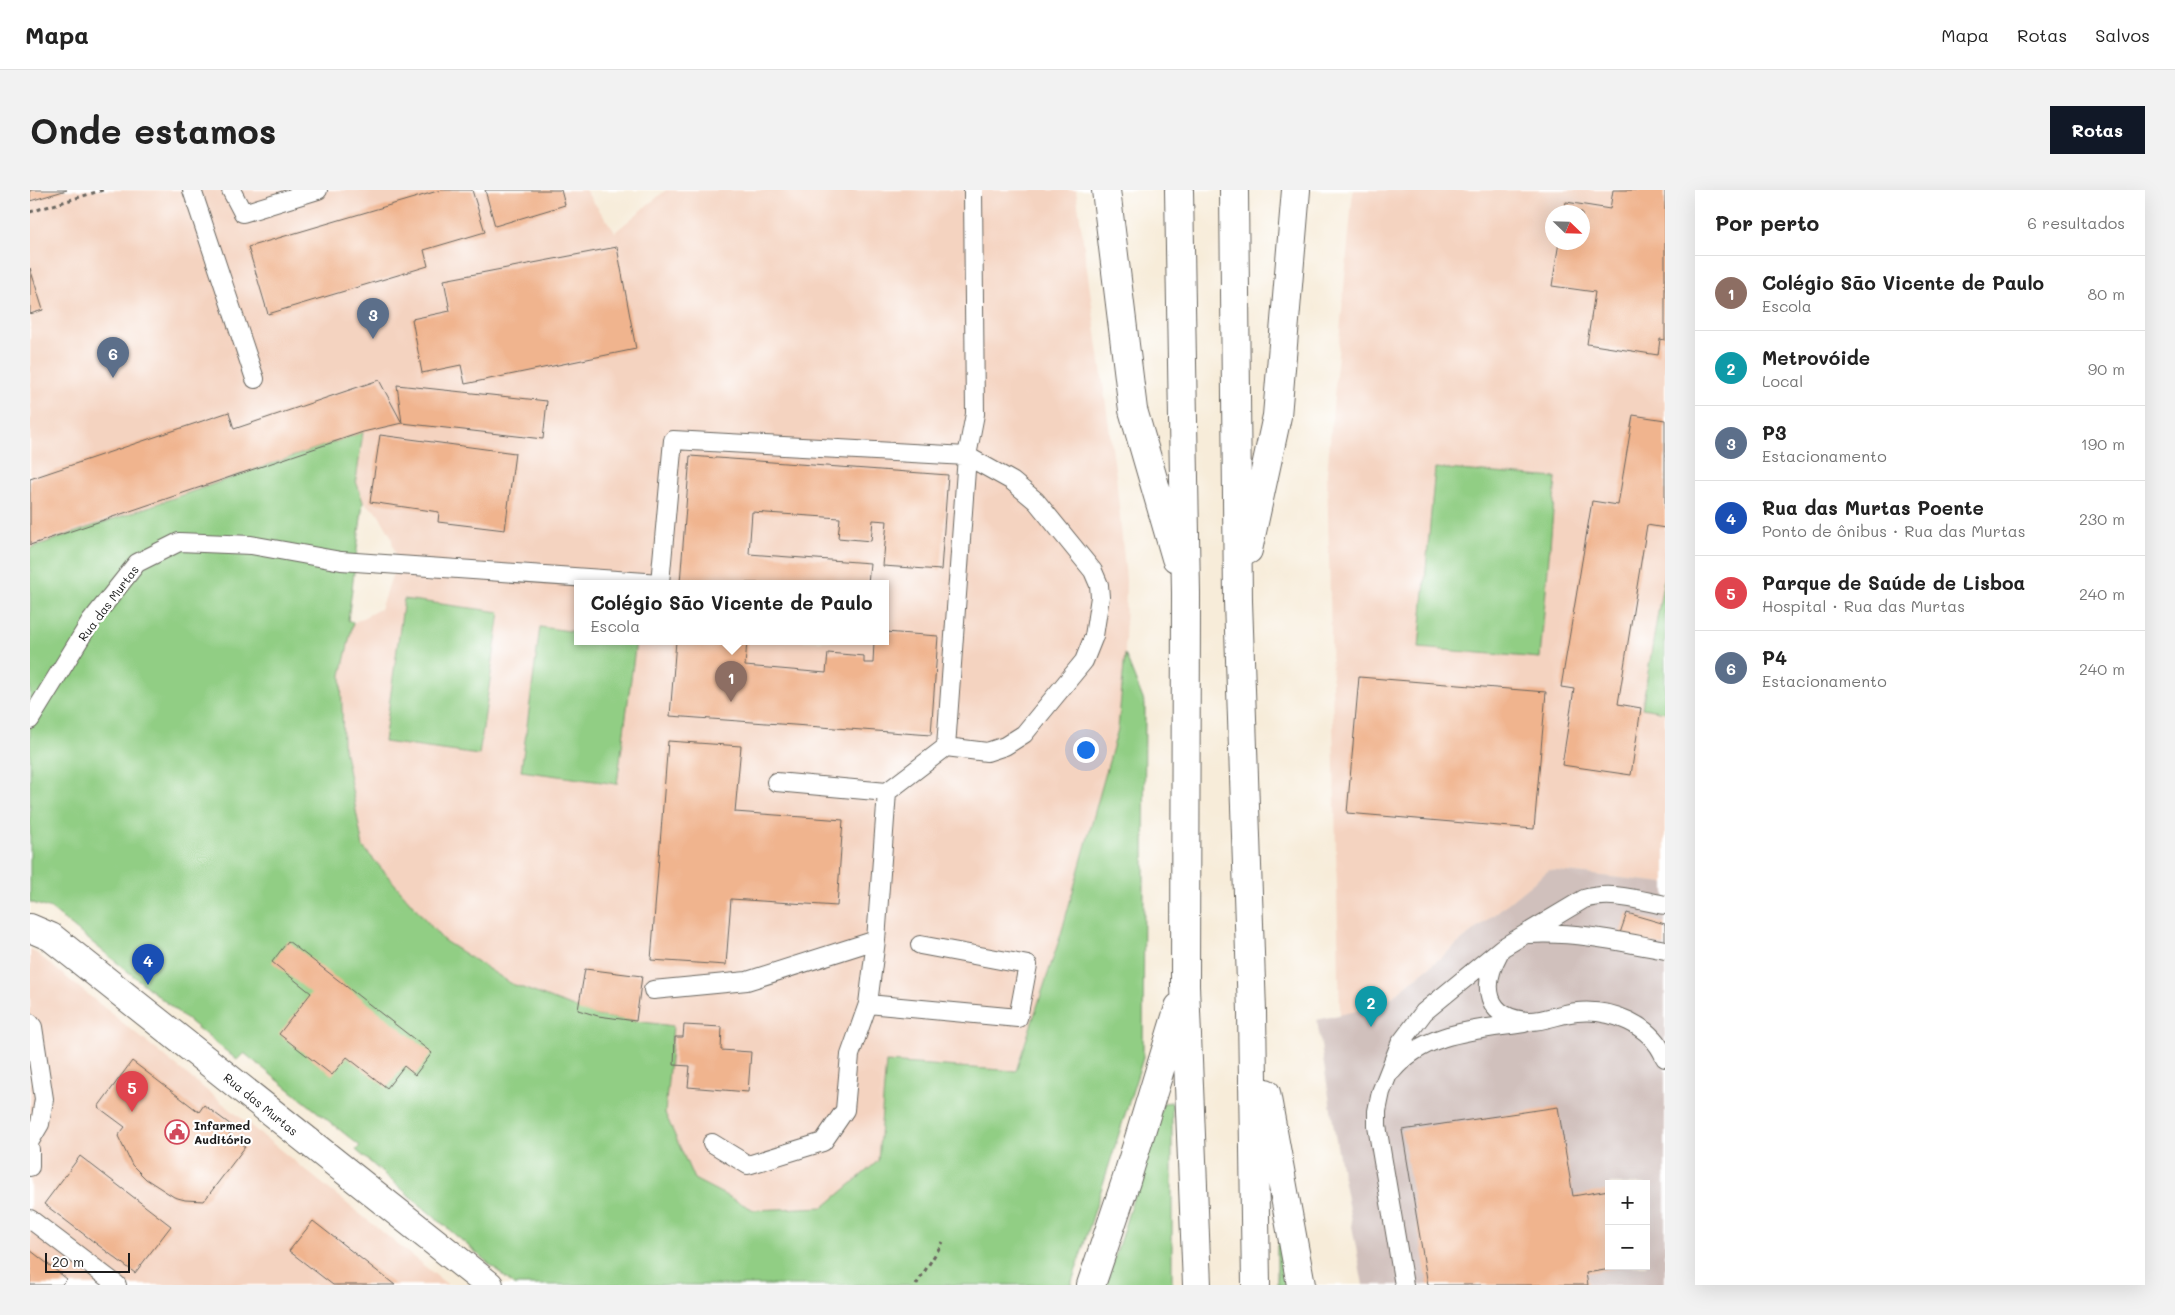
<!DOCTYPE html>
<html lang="pt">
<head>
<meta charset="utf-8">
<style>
  :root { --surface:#fff; --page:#f2f2f2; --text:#222; --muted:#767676; --line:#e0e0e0; --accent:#111827 }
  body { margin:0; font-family:Mali,sans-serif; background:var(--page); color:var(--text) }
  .controls { position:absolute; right:15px; bottom:15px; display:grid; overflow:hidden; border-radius:0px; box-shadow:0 5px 20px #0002 }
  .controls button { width:45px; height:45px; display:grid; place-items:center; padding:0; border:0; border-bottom:1px solid var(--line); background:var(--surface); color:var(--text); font:25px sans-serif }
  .compass { position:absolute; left:1515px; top:15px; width:45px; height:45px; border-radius:50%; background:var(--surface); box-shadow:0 5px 20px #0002; rotate:113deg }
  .scale { position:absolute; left:15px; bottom:12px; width:85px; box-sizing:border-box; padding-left:5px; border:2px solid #1c1c1c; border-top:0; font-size:14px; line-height:18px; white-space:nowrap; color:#1c1c1c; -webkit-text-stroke:4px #fff; paint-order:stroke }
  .you { position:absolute; left:1055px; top:559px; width:18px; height:18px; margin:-12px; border:4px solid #fff; border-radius:50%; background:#1a73e8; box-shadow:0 0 0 8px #1a73e833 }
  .badge { display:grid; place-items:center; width:32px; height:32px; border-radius:50%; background:var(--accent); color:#fff; font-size:16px; font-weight:700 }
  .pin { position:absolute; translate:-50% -41px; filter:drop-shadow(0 1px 2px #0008) }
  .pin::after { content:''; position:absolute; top:26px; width:18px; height:15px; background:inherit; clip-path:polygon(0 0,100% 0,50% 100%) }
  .popup { position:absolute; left:544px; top:390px; width:315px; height:65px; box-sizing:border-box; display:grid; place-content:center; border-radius:0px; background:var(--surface); filter:drop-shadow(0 1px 4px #0005); font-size:16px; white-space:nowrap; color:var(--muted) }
  .popup b { font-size:19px; color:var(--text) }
  .popup::after { content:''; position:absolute; left:50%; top:100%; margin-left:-10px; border:10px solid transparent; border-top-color:var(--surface) }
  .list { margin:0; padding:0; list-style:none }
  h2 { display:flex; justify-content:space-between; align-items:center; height:65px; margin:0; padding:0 20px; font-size:21px }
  h2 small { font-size:16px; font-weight:400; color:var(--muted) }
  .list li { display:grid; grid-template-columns:32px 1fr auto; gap:15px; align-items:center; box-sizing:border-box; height:75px; padding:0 20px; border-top:1px solid var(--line) }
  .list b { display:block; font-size:19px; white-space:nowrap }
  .list p { margin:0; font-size:16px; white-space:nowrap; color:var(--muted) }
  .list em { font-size:16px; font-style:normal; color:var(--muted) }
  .map { position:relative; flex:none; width:1635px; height:1095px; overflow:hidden; border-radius:0px }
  header { display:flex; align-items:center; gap:30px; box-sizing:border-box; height:70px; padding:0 25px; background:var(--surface); border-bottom:1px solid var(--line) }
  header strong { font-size:24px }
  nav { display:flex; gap:28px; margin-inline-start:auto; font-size:18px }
  .intro { display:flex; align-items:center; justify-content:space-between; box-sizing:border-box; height:120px; padding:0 30px }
  h1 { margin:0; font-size:35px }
  .button { padding:12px 22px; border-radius:0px; background:var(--accent); color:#fff; font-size:18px; font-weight:700 }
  main { display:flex; gap:30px; padding:0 30px }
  aside { flex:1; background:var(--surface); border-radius:0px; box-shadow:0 5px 20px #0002 }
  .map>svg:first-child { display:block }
  .built { fill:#f4d3c0; fill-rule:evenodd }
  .industrial { fill:#d0c0bc; fill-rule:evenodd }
  .green { fill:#91ce84; stroke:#567550 }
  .building { fill:#f0b48e }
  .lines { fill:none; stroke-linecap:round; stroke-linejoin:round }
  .service-casing { stroke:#69655e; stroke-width:20 }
  .tertiary-casing { stroke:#69655e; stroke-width:30 }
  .trunk-casing { stroke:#69655e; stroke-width:30 }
  .path { stroke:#69655e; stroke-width:3; stroke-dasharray:4 4; stroke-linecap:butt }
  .service { stroke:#fff; stroke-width:18 }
  .tertiary { stroke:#fff; stroke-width:28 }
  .trunk { stroke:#fff; stroke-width:28 }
  .labels { text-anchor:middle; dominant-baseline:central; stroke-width:4.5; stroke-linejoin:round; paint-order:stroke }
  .street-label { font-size:12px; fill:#1c1c1c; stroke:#fff }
  .poi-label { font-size:12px; font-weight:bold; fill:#1c1c1c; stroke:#fff; text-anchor:start }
</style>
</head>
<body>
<header>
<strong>Mapa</strong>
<nav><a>Mapa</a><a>Rotas</a><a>Salvos</a></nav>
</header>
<div class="intro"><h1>Onde estamos</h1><a class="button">Rotas</a></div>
<main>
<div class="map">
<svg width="1635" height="1095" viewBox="0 0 1635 1095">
  <rect width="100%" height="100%" fill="#fff"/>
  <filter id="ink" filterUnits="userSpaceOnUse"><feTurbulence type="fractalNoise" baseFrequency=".02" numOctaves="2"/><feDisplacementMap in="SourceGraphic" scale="10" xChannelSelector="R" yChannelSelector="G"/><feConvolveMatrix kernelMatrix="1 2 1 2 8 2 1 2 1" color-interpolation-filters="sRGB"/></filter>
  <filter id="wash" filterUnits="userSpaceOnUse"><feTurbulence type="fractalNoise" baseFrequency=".0096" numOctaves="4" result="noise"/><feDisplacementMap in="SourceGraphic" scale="20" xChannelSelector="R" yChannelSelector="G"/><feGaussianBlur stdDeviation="1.12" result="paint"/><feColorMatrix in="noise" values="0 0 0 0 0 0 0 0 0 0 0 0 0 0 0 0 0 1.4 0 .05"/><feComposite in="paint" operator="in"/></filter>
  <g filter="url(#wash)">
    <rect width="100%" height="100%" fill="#f7ecd9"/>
    <path class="built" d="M0 0H555L585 42 636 0H1046L1086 286 1096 389 1095 464 1088 539 1065 631 1031 744 985 881 856 872 848 971 794 1017 724 1020 664 989 635 923 643 836 568 826 482 794 413 750 333 657 313 553 311 485 323 433 350 419 367 373 361 346 348 323 333 312 326 291 333 243 0 358ZM547 393H855V451H547Z
      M1323 0H1635V693L1519 680 1352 815 1310 826 1297 283ZM1522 22H1552V52H1522Z
      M0 759 4 761 418 1095H0Z"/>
    <path class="industrial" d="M1519 680 1635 693V1095H1333L1305 945 1287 830 1352 815ZM1579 994H1616V1076H1579Z"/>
    <path class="green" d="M333 242 326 291 333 312 318 430 323 433 311 485 313 553 333 657 413 750 482 794 568 826 643 836 635 923 664 989 724 1020 794 1017 848 971 856 872 986 881 1031 744 1088 539 1095 464 1115 514 1113 868 1041 1095H484L326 960 330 956 214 863 207 870 21 719 0 712V358Z
      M1405 278 1526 288 1510 468 1389 458Z
      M1635 381V522L1612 518Z
      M374 409 470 422 449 565 354 552Z
      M510 437 547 442V451H606L587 594 491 581Z
      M1142 912V1095H1076L1133 913Z
      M1251 1051 1258 1095H1247V1055Z"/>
    <g id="blocks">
      <path class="building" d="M0 0H37L0 11Z
        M411 0H442L455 42 394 60 398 76 238 124 218 57Z
        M455 0H531L535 15 465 36Z
        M1583 0H1635V150L1630 149 1628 165 1557 154 1565 102 1522 96 1529 52H1552V22H1534L1536 12 1580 19Z
        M587 57 606 159 435 194 431 175 392 183 382 129 420 121 414 90Z
        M0 78 13 120 0 124Z
        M349 190 372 233 367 195 517 211 513 249 372 233 333 242 0 355V289L199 222 204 239Z
        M1603 225 1635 230V338L1617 335 1588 514 1611 518 1601 585 1532 575 1544 499 1531 497 1562 311 1588 315Z
        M350 245 485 263 475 340 408 332 409 322 340 312Z
        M660 266 918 285 911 380 853 376 857 331 843 330 841 351 808 348 810 328 722 322 719 364 840 373 838 393H650Z
        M855 442 908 446 901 545 640 526 646 451H717L715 476 796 483 798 463 834 466V473H843L844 451H855Z
        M1329 487 1516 502 1504 639 1317 623Z
        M638 551 711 556 705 622 813 630 807 716 701 709 696 775 621 770Z
        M1597 723 1635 734V756L1589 746Z
        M258 751 402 863 385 885 374 876 357 898 317 867 302 885 249 844 281 803 242 772Z
        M555 779 612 786 606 831 568 826 548 820Z
        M654 835 692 837 691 860 721 862 718 902 658 897 660 876 644 875 645 847H653Z
        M102 871 169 922 174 915 205 938 199 945 215 957 174 1011 155 1010 144 1007 116 989 102 975 88 946 95 937 68 917Z
        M1528 917 1543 1006 1579 1000V1076L1594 1077 1556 1083 1558 1095H1398L1372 940Z
        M50 966 141 1036 105 1083 14 1014Z
        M283 1031 365 1095H303L259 1061Z
        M0 1060 37 1089 31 1095H0Z"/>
    </g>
  </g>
  <g filter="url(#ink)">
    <use href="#blocks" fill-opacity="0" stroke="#69655e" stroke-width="1"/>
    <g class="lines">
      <g class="service-casing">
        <path id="service" d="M162 0 225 189
          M201 0 213 23 288 0
          M0 530 61 431 107 373 149 352 221 355 311 371 630 393 643 250 937 266 945 224 943 0
          M746 592 857 602
          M1498 744C1544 741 1589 751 1635 760
          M890 755 998 775 988 828 838 814 846 750 857 602 916 557 937 266 982 291 1006 311 1063 381 1069 395 1070 407 1064 446 1054 471 994 544 975 556 957 562 916 557
          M1469 763C1451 796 1455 828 1498 831 1514 832 1531 823 1547 822 1582 819 1621 834 1635 868
          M623 800 717 791 846 750
          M0 833 3 837 14 909 10 934 0 951
          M1362 881C1395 841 1448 840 1494 833
          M682 953 718 975 793 952 815 920 820 865 838 814
          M0 959V977
          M0 1029 87 1095
          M1374 1095 1347 936V921L1351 902 1370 854 1394 822 1472 758 1554 709C1581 701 1608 710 1635 715"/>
      </g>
      <g class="tertiary-casing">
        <path id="tertiary" d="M0 738 21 747 459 1095"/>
      </g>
      <g class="trunk-casing">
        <path id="trunk" d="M1076 0 1103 220 1146 368
          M1149 0 1156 403 1155 796 1167 1095
          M1204 0 1208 411 1222 822 1226 1095
          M1218 360 1247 226 1266 0
          M1236 903 1271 1095
          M1061 1095 1096 991 1149 817"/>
      </g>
      <path class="path" d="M0 22 73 0
        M886 1095 913 1052"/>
      <use href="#service" class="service"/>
      <use href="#tertiary" class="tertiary"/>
      <use href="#trunk" class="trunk"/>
    </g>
  </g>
  <defs>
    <g id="civic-ring" transform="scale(1.25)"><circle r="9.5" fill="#fff" stroke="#d1495b" stroke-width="1.5"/><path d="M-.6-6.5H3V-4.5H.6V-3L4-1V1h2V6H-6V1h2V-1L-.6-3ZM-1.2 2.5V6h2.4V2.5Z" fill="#d1495b"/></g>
  </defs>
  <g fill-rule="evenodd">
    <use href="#civic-ring" x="147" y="942"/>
  </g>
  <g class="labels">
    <g class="street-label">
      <text transform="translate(78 413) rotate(-53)">Rua das Murtas</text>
      <text transform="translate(231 914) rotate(39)">Rua das Murtas</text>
    </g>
    <g class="poi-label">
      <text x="164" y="935">Infarmed<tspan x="164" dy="14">Auditório</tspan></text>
    </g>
  </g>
</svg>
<div class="controls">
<button>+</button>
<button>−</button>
</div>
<svg class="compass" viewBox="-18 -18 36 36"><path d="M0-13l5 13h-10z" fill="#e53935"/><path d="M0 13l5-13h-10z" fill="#767676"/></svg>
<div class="scale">20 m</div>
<div class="you"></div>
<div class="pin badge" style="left:701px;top:512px;background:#8d6e63">1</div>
<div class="popup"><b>Colégio São Vicente de Paulo</b>Escola</div>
<div class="pin badge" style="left:1341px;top:837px;background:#0f9aa8">2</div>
<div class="pin badge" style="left:343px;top:149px;background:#5c6f8a">3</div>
<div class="pin badge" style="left:118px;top:795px;background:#1a4fb4">4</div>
<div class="pin badge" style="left:102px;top:922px;background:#e0444e">5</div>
<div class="pin badge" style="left:83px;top:188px;background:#5c6f8a">6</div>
</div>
<aside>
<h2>Por perto<small>6 resultados</small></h2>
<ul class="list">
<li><span class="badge" style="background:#8d6e63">1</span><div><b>Colégio São Vicente de Paulo</b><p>Escola</p></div><em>80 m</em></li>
<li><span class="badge" style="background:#0f9aa8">2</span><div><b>Metrovóide</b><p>Local</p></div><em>90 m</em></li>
<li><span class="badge" style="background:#5c6f8a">3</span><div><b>P3</b><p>Estacionamento</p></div><em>190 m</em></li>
<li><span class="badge" style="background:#1a4fb4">4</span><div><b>Rua das Murtas Poente</b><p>Ponto de ônibus · Rua das Murtas</p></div><em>230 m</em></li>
<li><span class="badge" style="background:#e0444e">5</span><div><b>Parque de Saúde de Lisboa</b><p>Hospital · Rua das Murtas</p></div><em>240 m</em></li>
<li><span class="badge" style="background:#5c6f8a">6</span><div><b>P4</b><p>Estacionamento</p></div><em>240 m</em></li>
</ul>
</aside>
</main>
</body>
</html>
